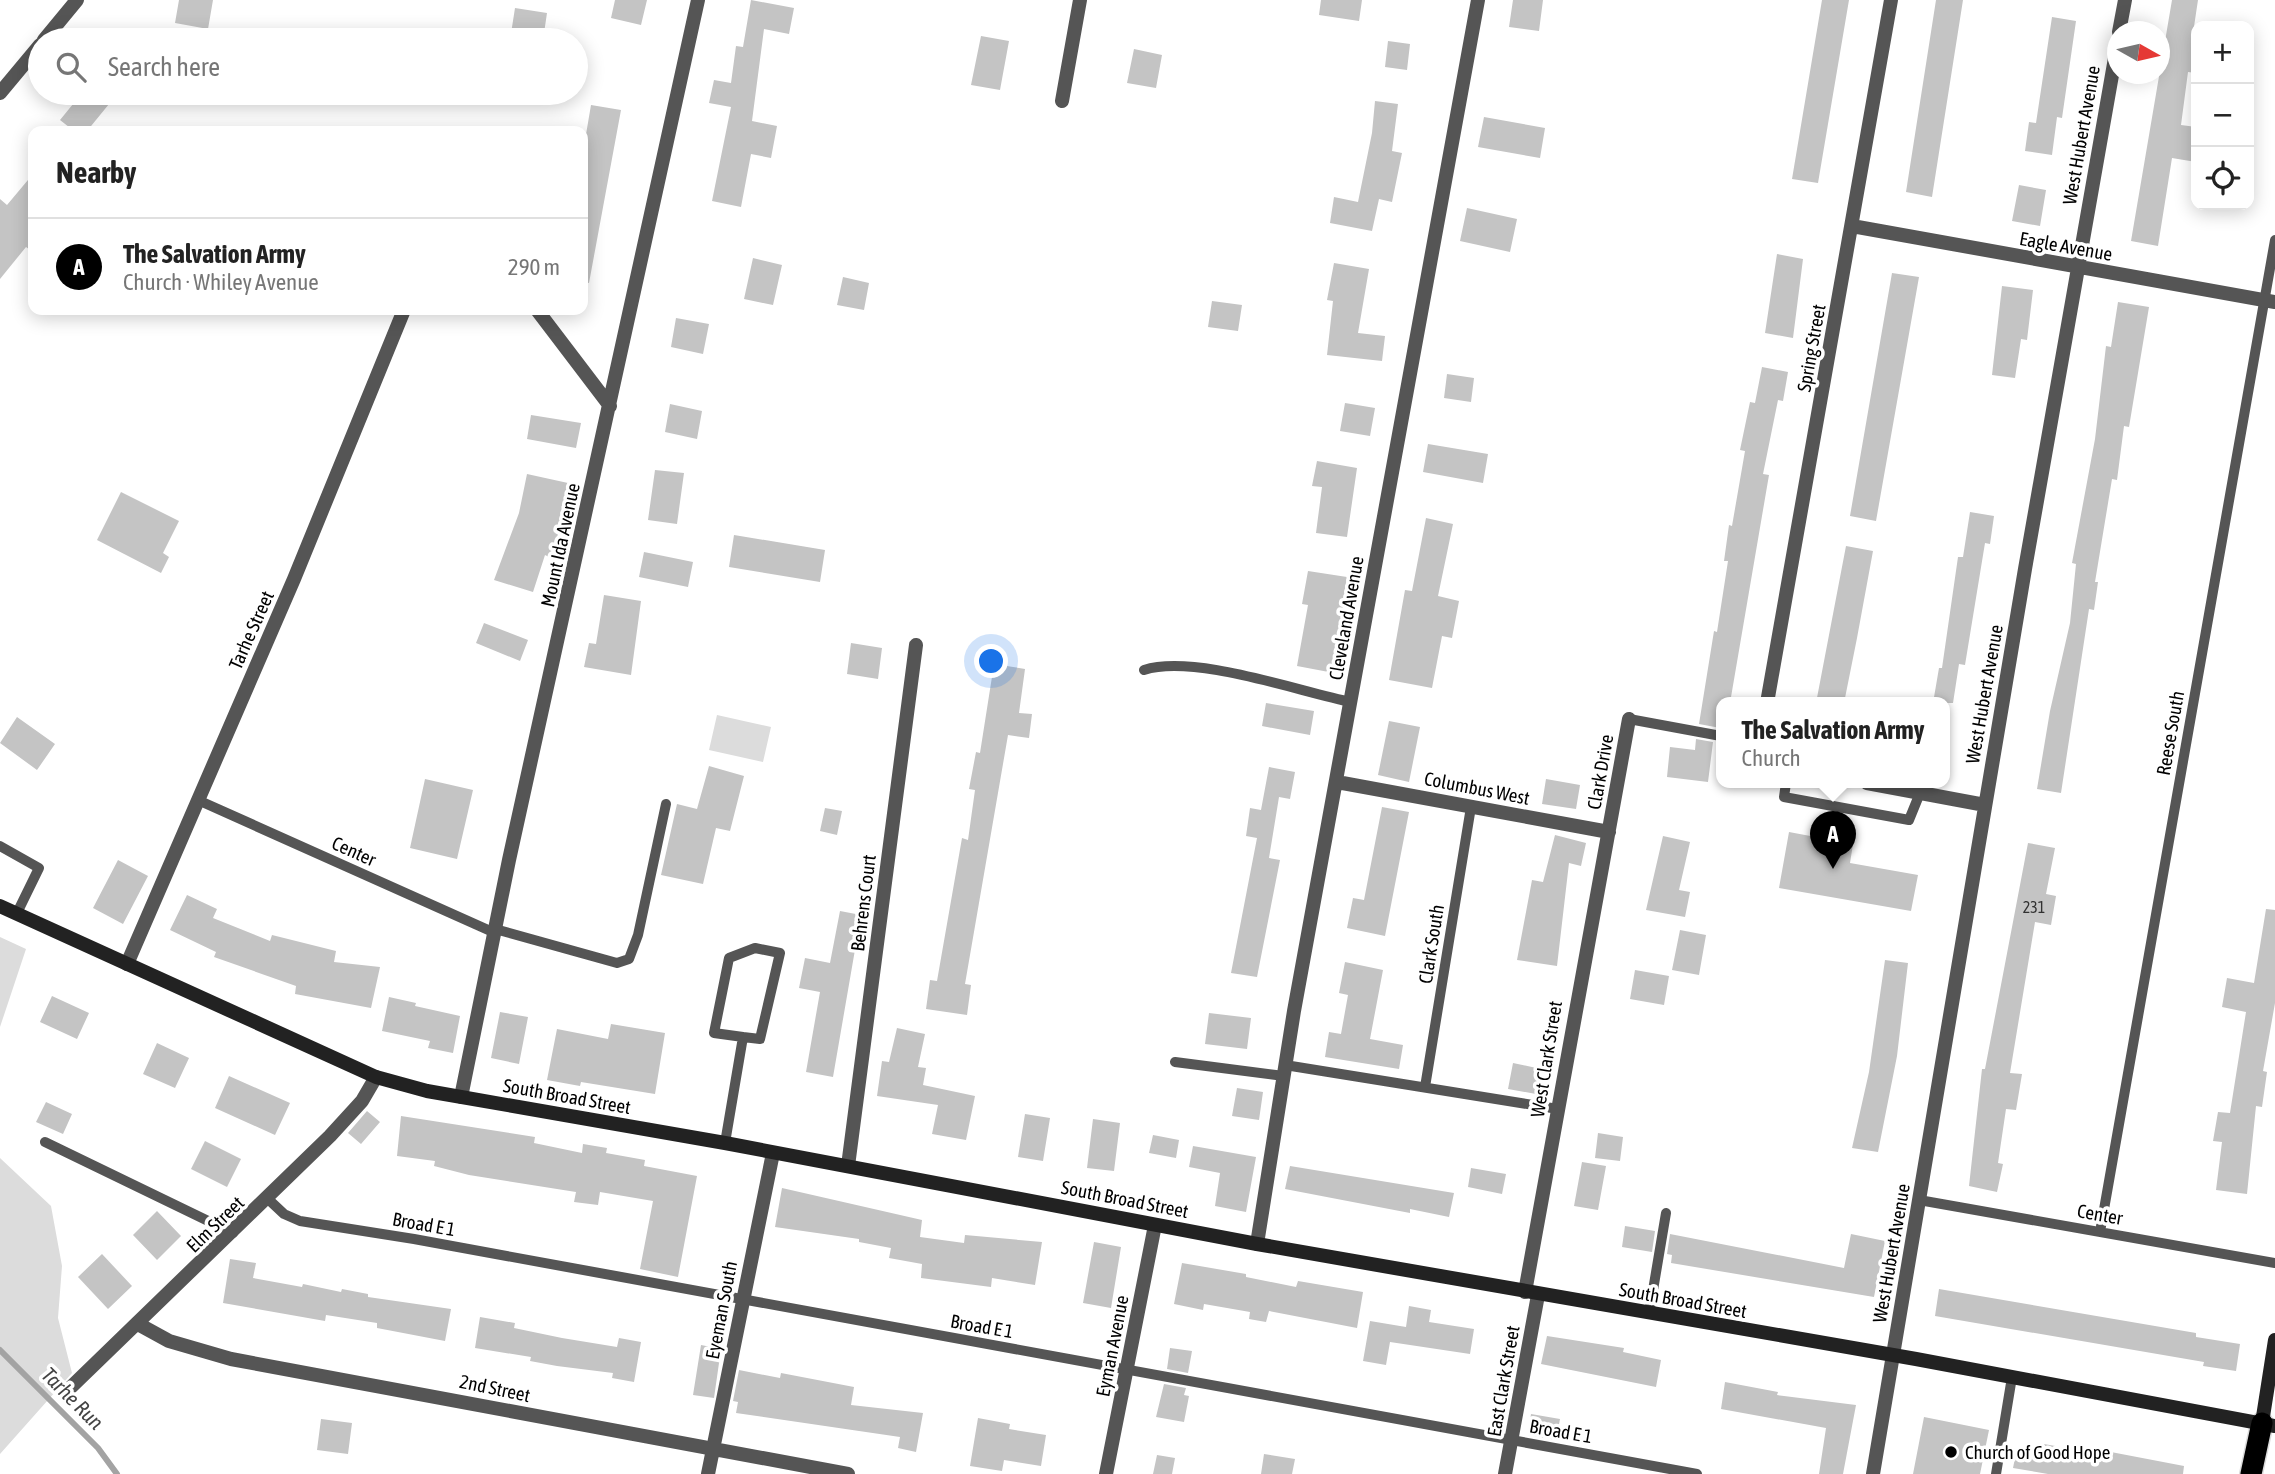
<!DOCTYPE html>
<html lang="en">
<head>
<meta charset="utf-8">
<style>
  :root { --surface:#fff; --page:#f6f6f6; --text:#222; --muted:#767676; --line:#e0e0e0; --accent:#000 }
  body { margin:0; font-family:"Asap Condensed",sans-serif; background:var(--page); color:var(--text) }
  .controls { position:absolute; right:21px; top:21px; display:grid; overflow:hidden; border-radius:14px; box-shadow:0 4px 18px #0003 }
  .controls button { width:63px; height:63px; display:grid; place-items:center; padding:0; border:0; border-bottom:2px solid var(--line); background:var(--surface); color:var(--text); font:35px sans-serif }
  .compass { position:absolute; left:2107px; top:21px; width:63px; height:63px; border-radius:50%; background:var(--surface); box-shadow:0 4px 18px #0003; rotate:98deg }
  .you { position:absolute; left:992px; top:662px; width:24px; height:24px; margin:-18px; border:5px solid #fff; border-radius:50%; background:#1a73e8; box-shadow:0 0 0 10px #1a73e833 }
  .badge { display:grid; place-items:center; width:46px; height:46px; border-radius:50%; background:var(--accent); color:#fff; font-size:23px; font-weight:700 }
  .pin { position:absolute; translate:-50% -58px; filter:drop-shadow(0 2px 4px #0008) }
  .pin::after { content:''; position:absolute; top:37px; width:24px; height:21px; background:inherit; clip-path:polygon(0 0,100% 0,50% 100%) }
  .popup { position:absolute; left:1716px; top:697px; width:234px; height:91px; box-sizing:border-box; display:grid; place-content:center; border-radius:14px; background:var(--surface); filter:drop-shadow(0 2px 5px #0005); font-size:23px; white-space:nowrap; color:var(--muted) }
  .popup b { font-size:26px; color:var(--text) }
  .popup::after { content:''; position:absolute; left:50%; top:100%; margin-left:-14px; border:14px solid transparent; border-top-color:var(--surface) }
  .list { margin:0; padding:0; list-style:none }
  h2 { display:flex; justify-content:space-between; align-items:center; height:91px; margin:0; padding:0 28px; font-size:30px }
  h2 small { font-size:23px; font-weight:400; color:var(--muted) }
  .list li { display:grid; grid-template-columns:46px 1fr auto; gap:21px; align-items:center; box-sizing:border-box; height:98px; padding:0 28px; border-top:2px solid var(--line) }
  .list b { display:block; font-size:26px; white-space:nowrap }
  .list p { margin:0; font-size:23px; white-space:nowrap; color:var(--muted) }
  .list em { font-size:23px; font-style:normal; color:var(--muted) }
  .icon { flex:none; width:38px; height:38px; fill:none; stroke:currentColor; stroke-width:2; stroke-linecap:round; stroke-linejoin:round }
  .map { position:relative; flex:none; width:2275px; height:1474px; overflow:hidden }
  .search { position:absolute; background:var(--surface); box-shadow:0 4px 18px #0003; left:28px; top:28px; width:560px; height:77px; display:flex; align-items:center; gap:18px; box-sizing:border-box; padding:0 24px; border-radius:38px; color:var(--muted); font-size:26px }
  .panel { position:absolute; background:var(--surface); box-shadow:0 4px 18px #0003; left:28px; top:126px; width:560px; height:189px; border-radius:14px }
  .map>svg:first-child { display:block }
  .green { fill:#dcdcdc }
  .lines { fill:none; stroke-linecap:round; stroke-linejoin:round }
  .stream { stroke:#a3a3a3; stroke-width:6 }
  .building { fill:#c4c4c4 }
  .highway-casing { stroke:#dbdbdb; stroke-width:24 }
  .lane { stroke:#555; stroke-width:10 }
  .street { stroke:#555; stroke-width:14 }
  .secondary { stroke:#222; stroke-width:14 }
  .highway { stroke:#000; stroke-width:21 }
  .poi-dot { fill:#000; stroke:#fff; stroke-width:2.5 }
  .labels { text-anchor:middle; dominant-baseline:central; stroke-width:7; stroke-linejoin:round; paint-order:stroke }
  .number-label { font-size:16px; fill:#313131 }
  .street-label { font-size:19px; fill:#000; stroke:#fff }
  .poi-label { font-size:19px; fill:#000; stroke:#fff; text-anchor:start }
  .water-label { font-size:21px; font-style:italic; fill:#444; stroke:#fff }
</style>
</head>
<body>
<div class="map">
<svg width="2275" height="1474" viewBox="0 0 2275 1474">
  <rect width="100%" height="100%" fill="#fff"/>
  <path class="green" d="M717 715 771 727 763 762 709 750Z
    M0 937 26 949 0 1027Z
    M0 1158 51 1206 62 1266 58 1318 72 1373 0 1454Z"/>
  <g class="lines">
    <path class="stream" d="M0 1350 98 1448 117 1474"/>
  </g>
  <path class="building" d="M179 0H213L208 29 175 23Z
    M615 0H647L641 25 611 18Z
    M751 0 794 8 789 34 764 29 752 121 777 126 771 158 751 154 741 207 712 201 731 107 709 103 714 80 731 83 736 46 743 47Z
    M1321 0H1362L1359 21 1319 15Z
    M1513 0H1543L1539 31 1509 27Z
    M1822 0H1849L1818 183 1792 179Z
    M1936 0H1963L1932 197 1906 192Z
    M2172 0H2198L2192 40 2196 41V73L2188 72 2181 125 2196 127V162L2172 158 2158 246 2131 241Z
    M515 8 547 13 543 40H510Z
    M2052 17 2076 21 2062 118 2057 117 2052 155 2025 151 2029 122 2036 123Z
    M981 36 1009 41 1000 90 971 85Z
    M1388 41 1410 44 1407 70 1385 67Z
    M1134 49 1162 55 1156 88 1127 83Z
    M82 93H118L87 131H74L60 120Z
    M1375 101 1398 104 1392 151 1402 153 1392 202 1379 199 1372 231 1330 223 1334 197 1358 202 1372 133Z
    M591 105 621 110 589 283 583 282V152Z
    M1484 117 1545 128 1540 158 1478 147Z
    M33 174V252L26 247 0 279V199L7 205Z
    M2019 185 2046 190 2040 226 2012 221Z
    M1467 208 1517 219 1510 252 1460 241Z
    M1777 254 1803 259 1793 338 1765 333Z
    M753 258 782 265 773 305 744 299Z
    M1334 263 1369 269 1358 333 1385 336 1382 361 1327 355 1333 301 1327 300Z
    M1892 273 1919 277 1876 521 1850 516Z
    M843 277 869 283 864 310 837 305Z
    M2002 286 2033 290 2027 340 2021 339 2015 378 1992 375Z
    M1212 301 1242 305 1238 331 1208 327Z
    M2118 302 2149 307 2129 427 2124 426 2117 480 2112 479 2095 582H2098L2094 610 2089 609 2061 793 2037 789 2050 711 2070 623 2076 564 2072 563 2095 439 2106 346 2111 347Z
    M676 318 709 324 703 354 671 347Z
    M1762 367 1788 372 1783 401 1778 400 1763 474 1769 475 1730 703H1721V728L1715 727 1699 724 1714 631 1717 632 1728 561H1724L1729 525 1732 526 1745 451 1740 450 1750 402 1755 403Z
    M1447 374 1474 378 1471 402 1444 398Z
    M1345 403 1375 408 1370 436 1340 431Z
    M670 404 702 411 697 439 665 432Z
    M531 415 581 423 576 448 527 439Z
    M1428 444 1488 454 1483 483 1423 472Z
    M1317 461 1357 468 1347 537 1316 533 1322 487 1312 486Z
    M655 470 684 473 677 524 648 520Z
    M527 474 568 483 559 532 549 557 545 555 533 592 494 580 519 513Z
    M121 492 179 521 163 553 169 557 161 573 97 540Z
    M1970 512 1994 516 1990 544 1985 543 1965 665 1959 664 1953 703H1933L1939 668H1942L1958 557H1963Z
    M1426 518 1453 524 1438 596 1459 601 1452 638 1442 636 1432 688 1389 680 1405 590 1412 591Z
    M734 535 825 550 820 582 729 567Z
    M1846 546 1873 551 1857 638 1844 703H1816Z
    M644 552 693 562 688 587 639 577Z
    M1308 571 1347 577 1334 673 1297 666 1308 605 1302 604Z
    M604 595 641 601 631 675 584 667 589 643 596 644Z
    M484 623 528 640 520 661 476 643Z
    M851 643 882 648 878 679 847 674Z
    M994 664 1025 669 1019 713 1032 714 1029 738 1008 735 965 984 971 985 967 1015 926 1009 930 980 937 981 962 838 968 840 975 790 969 789 976 752 980 753Z
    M1266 703 1314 711 1310 735 1262 726Z
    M17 717 55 744 37 770 0 743Z
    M1389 721 1420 727 1409 782 1378 775Z
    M1696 739 1713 742 1708 782 1667 777 1670 747 1695 750Z
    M709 766 744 776 730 831 716 828 703 884 661 875 677 804 697 809Z
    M1269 767 1295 772 1290 799 1279 797 1269 858 1280 860 1257 977 1231 973 1257 838 1246 836 1250 808 1261 810Z
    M425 779 473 790 457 859 410 848Z
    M1546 779 1580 785 1576 809 1542 804Z
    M1382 807 1409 812 1385 936 1347 928 1353 898 1364 900Z
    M825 808 842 811 837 835 820 831Z
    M1789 832 1853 844 1850 863 1918 875 1911 911 1779 888Z
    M1555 835 1586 843 1581 866 1569 863 1557 966 1517 960 1532 880 1543 882Z
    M1663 836 1690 842 1679 890 1690 892 1685 917 1646 910Z
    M2028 843 2055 848 2046 894 2056 896 2051 925 2035 922 2010 1073 2022 1074 2016 1110 2006 1109 1998 1163 2003 1164 1997 1192 1969 1186 1982 1069H1985Z
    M118 860 148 876 123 924 93 908Z
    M187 895 217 909 213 918 270 941 272 935 336 951 334 962 380 967 371 1008 295 994 296 986 214 957 216 952 170 930Z
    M2266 909 2275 910V1003L2263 1071 2267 1072 2262 1107 2256 1106 2247 1194 2216 1190 2222 1142 2213 1141 2218 1112 2230 1113 2246 1012 2222 1007 2227 978 2254 983Z
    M840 911 861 915 833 1077 806 1072 820 992 799 988 805 958 830 963Z
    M1680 930 1706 935 1699 975 1672 970Z
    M1885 960 1908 963 1897 1056 1878 1152 1852 1148 1869 1072Z
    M1345 962 1383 970 1370 1039 1403 1045 1399 1069 1325 1057 1329 1032 1341 1034 1348 995 1339 993Z
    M1635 970 1669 976 1664 1005 1630 999Z
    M52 996 89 1013 77 1039 40 1022Z
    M389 997 416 1003 415 1006 460 1016 453 1053 428 1048 430 1041 382 1031Z
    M500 1012 528 1017 519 1064 491 1058Z
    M1209 1013 1251 1018 1247 1049 1205 1044Z
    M611 1024 665 1033 655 1094 581 1082 580 1086 547 1080 557 1029 608 1039Z
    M897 1028 925 1034 918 1067 926 1068 923 1085 975 1096 966 1140 932 1134 938 1105 877 1096 882 1061 889 1062Z
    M157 1043 189 1058 175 1088 143 1074Z
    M1513 1063 1541 1069 1536 1094 1508 1089Z
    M229 1076 290 1103 275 1135 215 1108Z
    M1237 1088 1263 1092 1259 1120 1232 1116Z
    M46 1102 72 1114 63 1134 36 1122Z
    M367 1111 380 1122 361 1144 348 1133Z
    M1025 1114 1050 1118 1043 1161 1018 1157Z
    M401 1116 535 1137 534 1143 582 1153 583 1144 607 1148 606 1153 645 1160 644 1166 697 1176 678 1277 640 1269 653 1201 600 1192 598 1205 574 1202 576 1192 469 1175 434 1166 435 1161 397 1156Z
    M1093 1119 1120 1123 1114 1171 1087 1168Z
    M1598 1133 1623 1137 1620 1161 1595 1158Z
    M1153 1135 1179 1140 1176 1158 1149 1153Z
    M205 1141 241 1159 227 1187 191 1169Z
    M1193 1146 1256 1157 1246 1212 1215 1206 1220 1173 1189 1167Z
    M1582 1162 1606 1166 1598 1210 1574 1206Z
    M1290 1166 1454 1193 1449 1217 1410 1209V1213L1285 1189Z
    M1471 1168 1506 1174 1502 1194 1468 1187Z
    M782 1188 922 1220 920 1237 964 1243 965 1235 1042 1242 1035 1285 992 1278 991 1287 921 1278 922 1264 889 1258 891 1248 859 1242V1239L775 1227Z
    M157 1211 181 1236 157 1260 133 1235Z
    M1625 1226 1655 1231 1652 1252 1622 1247Z
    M1670 1234 1844 1268 1851 1234 1885 1241 1874 1297 1671 1263 1672 1255 1667 1254Z
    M1094 1242 1121 1247 1111 1308 1083 1303Z
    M102 1254 132 1286 108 1309 78 1277Z
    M230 1259 256 1263 253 1278 302 1287 303 1284 341 1292 342 1289 368 1294V1297L451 1309 445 1341 377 1328V1323L326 1315 325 1321 223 1303Z
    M1182 1263 1246 1274V1277L1296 1287 1298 1281 1363 1292 1357 1328 1269 1311 1266 1322 1249 1319 1250 1312 1204 1304 1203 1310 1174 1304Z
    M1939 1289 2196 1333V1337L2240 1344 2236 1371 2203 1366 2204 1362 1935 1316Z
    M1409 1306 1431 1310 1429 1322 1474 1329 1470 1354 1390 1342 1386 1365 1363 1361 1370 1321 1406 1327Z
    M480 1317 515 1323 514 1328 562 1338 617 1347 619 1338 641 1342 634 1382 612 1378 613 1373 557 1366 530 1361 531 1357 475 1348Z
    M1547 1336 1624 1348 1623 1352 1661 1360 1656 1387 1541 1364Z
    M701 1345 721 1349 714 1398 693 1395Z
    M1170 1348 1192 1351 1188 1373 1167 1369Z
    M739 1370 780 1378 781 1373 854 1387 851 1405 923 1413 916 1452 898 1448 900 1437 736 1413 738 1402 733 1401Z
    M1725 1382 1778 1392 1777 1395 1856 1405 1843 1474H1819L1826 1428 1721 1409Z
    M1164 1384 1186 1388 1184 1395 1189 1396 1184 1422 1156 1417Z
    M1531 1414 1560 1419 1556 1440 1528 1435Z
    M1924 1417 1989 1430 1980 1474H1913Z
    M978 1418 1010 1424 1009 1429 1046 1435 1041 1466 1004 1460 1002 1471 970 1466Z
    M321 1419 352 1423 348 1454 317 1450Z
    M2044 1444 2089 1452 2090 1448 2184 1466 2183 1474H2048L2013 1468 2017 1448 2043 1453Z
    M1264 1454 1295 1459 1292 1474H1261Z
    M1157 1455 1175 1458 1172 1474H1153Z"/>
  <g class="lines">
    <g class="highway-casing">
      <path id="highway" d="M2251 1474 2262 1423"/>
    </g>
    <path class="lane" d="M1144 670C1194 654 1297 691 1351 702
      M1629 719 1721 736
      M1786 783 1784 797 1909 820 1920 793
      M200 801 495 933
      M0 846 39 868 17 913
      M495 929 617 963 629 959 638 935 666 804
      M1175 1062 1284 1076
      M1285 1065 1558 1109
      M1425 1087 1471 807
      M45 1142 233 1233
      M725 1143 743 1037 714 1033 729 958 755 948 780 953 760 1039 743 1037
      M268 1199 284 1214 300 1221 414 1239 1697 1474
      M1919 1200 2275 1263
      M2100 1232 2275 240
      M1649 1314 1666 1213
      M1996 1474 2012 1377"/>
    <path class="street" d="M2119 32 2125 0
      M44 40 77 0
      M0 93 40 45
      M1062 101 1080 0
      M1852 226 2275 302
      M537 310 610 406
      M1767 703 1891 0
      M1337 782 1609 832
      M1867 783 1985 805
      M127 964 294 579 404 310
      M461 1097 509 860 698 0
      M848 1166 916 645
      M1257 1244 1294 1011 1478 0
      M1525 1292 1629 719
      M138 1324 169 1341 231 1359 848 1474
      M69 1389 330 1136 362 1101 376 1077
      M708 1474 773 1153
      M1106 1474 1155 1225
      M1505 1474 1538 1295
      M1873 1474 2025 569 2118 41"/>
    <path class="secondary" d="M0 906 376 1077 427 1091 725 1143 1257 1244 1916 1359 2275 1426
      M2262 1423 2275 1340"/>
    <use href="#highway" class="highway"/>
  </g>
  <circle class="poi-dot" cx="1951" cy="1452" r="7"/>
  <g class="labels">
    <g class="number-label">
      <text x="2034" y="907">231</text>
    </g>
    <g class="street-label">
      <text transform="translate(2081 135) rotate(-80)">West Hubert Avenue</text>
      <text transform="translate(2066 246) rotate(10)">Eagle Avenue</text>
      <text transform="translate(1811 348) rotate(-80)">Spring Street</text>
      <text transform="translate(560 545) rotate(-78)">Mount Ida Avenue</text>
      <text transform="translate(1346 618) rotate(-80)">Cleveland Avenue</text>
      <text transform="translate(251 630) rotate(-66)">Tarhe Street</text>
      <text transform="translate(1984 694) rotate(-80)">West Hubert Avenue</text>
      <text transform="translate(2170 733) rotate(-80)">Reese South</text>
      <text transform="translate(1600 772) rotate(-80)">Clark Drive</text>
      <text transform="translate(1477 788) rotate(11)">Columbus West</text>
      <text transform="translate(354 851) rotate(24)">Center</text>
      <text transform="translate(863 903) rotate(-83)">Behrens Court</text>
      <text transform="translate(1431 944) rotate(-81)">Clark South</text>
      <text transform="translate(1546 1059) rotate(-81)">West Clark Street</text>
      <text transform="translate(567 1096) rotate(10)">South Broad Street</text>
      <text transform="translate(1125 1199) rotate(11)">South Broad Street</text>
      <text transform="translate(2100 1214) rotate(10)">Center</text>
      <text transform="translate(215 1224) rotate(-44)">Elm Street</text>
      <text transform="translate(424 1224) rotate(10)">Broad E 1</text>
      <text transform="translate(1891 1253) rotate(-80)">West Hubert Avenue</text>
      <text transform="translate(1683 1300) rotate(10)">South Broad Street</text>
      <text transform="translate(721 1310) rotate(-79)">Eyeman South</text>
      <text transform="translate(982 1326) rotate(10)">Broad E 1</text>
      <text transform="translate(1112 1346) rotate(-79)">Eyman Avenue</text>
      <text transform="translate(1503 1381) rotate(-80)">East Clark Street</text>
      <text transform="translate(495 1388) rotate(12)">2nd Street</text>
      <text transform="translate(1561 1431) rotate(10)">Broad E 1</text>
    </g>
    <g class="poi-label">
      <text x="1965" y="1452">Church of Good Hope</text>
    </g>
    <g class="water-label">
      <text transform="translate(73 1398) rotate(45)">Tarhe Run</text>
    </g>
  </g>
</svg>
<div class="controls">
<button>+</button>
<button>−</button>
<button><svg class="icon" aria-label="locate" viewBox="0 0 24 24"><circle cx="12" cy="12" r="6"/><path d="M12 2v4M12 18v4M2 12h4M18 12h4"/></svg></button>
</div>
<svg class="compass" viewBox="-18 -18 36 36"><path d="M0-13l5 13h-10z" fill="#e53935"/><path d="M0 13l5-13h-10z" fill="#767676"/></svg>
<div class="you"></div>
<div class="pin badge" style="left:1833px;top:869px">A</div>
<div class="popup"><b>The Salvation Army</b>Church</div>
<div class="search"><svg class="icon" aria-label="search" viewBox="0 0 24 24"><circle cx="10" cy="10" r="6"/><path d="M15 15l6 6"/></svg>Search here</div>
<section class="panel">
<h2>Nearby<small></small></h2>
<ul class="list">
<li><span class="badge">A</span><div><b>The Salvation Army</b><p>Church · Whiley Avenue</p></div><em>290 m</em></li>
</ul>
</section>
</div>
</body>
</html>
